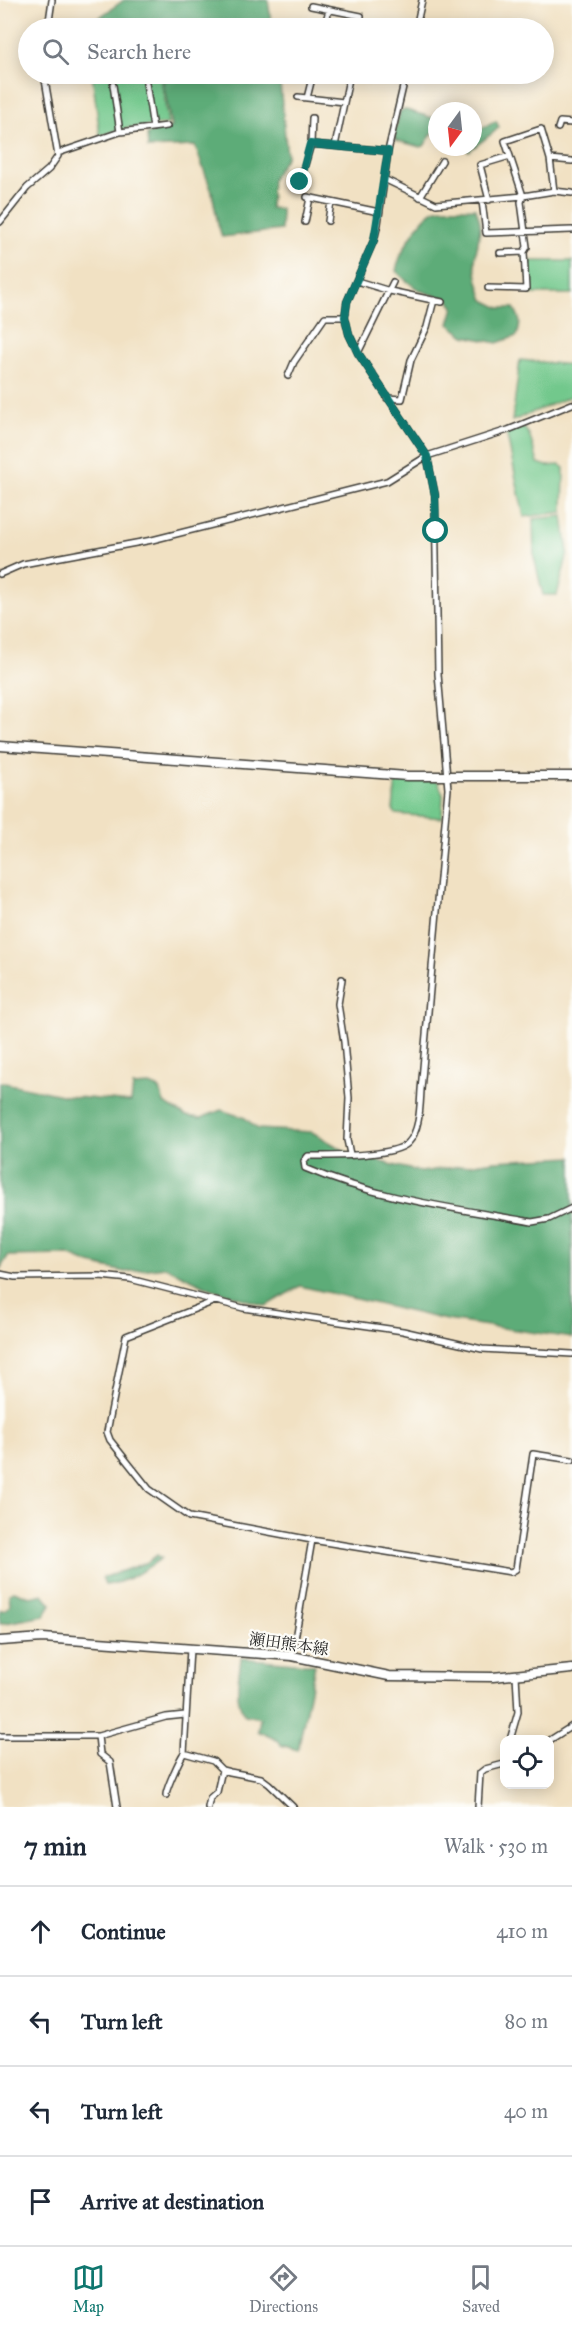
<!DOCTYPE html>
<html lang="en">
<head>
<meta charset="utf-8">
<style>
  :root { --surface:#fff; --page:#f6f6f7; --text:#1f2937; --muted:#747a83; --line:#e0e1e3; --accent:#0f766e }
  body { margin:0; font-family:"IM FELL Great Primer","Noto Serif JP",serif; background:var(--page); color:var(--text) }
  .controls { position:absolute; right:18px; bottom:18px; display:grid; overflow:hidden; border-radius:12px; box-shadow:0 3px 15px #0003 }
  .controls button { width:54px; height:54px; display:grid; place-items:center; padding:0; border:0; border-bottom:2px solid var(--line); background:var(--surface); color:var(--text); font:30px sans-serif }
  .compass { position:absolute; left:428px; top:102px; width:54px; height:54px; border-radius:50%; background:var(--surface); box-shadow:0 3px 15px #0003; rotate:195deg }
  .stop { position:absolute; width:18px; height:18px; margin:-14px; border:4px solid #0f766e; border-radius:50%; background:#fff }
  .stop.end { background:#0f766e; border-color:#fff; box-shadow:0 2px 6px #0008 }
  .list { margin:0; padding:0; list-style:none }
  h2 { display:flex; justify-content:space-between; align-items:center; height:78px; margin:0; padding:0 24px; font-size:26px }
  h2 small { font-size:20px; font-weight:400; color:var(--muted) }
  .list li { display:grid; grid-template-columns:39px 1fr auto; gap:18px; align-items:center; box-sizing:border-box; height:90px; padding:0 24px; border-top:2px solid var(--line) }
  .list b { display:block; font-size:22px; white-space:nowrap }
  .list em { font-size:20px; font-style:normal; color:var(--muted) }
  .icon { flex:none; width:33px; height:33px; fill:none; stroke:currentColor; stroke-width:2; stroke-linecap:round; stroke-linejoin:round }
  .map { position:relative; flex:none; width:572px; height:1807px; overflow:hidden }
  .search { position:absolute; background:var(--surface); box-shadow:0 3px 15px #0003; left:18px; right:18px; top:18px; height:66px; display:flex; align-items:center; gap:15px; box-sizing:border-box; padding:0 21px; border-radius:33px; color:var(--muted); font-size:22px }
  .sheet { height:438px; background:var(--surface) }
  nav { display:flex; justify-content:space-around; align-items:center; box-sizing:border-box; height:84px; border-top:2px solid var(--line); background:var(--surface); font-size:16px; color:var(--muted) }
  nav a { display:grid; justify-items:center; gap:3px }
  nav .on { color:var(--accent) }
  .map>svg:first-child { display:block }
  .green { fill:#72c88c; stroke:#477254; stroke-width:1.5 }
  .forest { fill:#5dac78; stroke:#3c644a; stroke-width:1.5 }
  .lines { fill:none; stroke-linecap:round; stroke-linejoin:round }
  .street-casing { stroke:#3c3a35; stroke-width:8 }
  .secondary-casing { stroke:#3c3a35; stroke-width:11 }
  .street { stroke:#fff; stroke-width:5 }
  .secondary { stroke:#fff; stroke-width:8 }
  .route { stroke:#0f766e; stroke-width:8 }
  .labels { text-anchor:middle; dominant-baseline:central; stroke-width:4.5; stroke-linejoin:round; paint-order:stroke }
  .street-label { font-size:16px; fill:#1c1c1c; stroke:#fdfcf7 }
</style>
</head>
<body>
<div class="map">
<svg width="572" height="1807" viewBox="0 0 572 1807">
  <rect width="100%" height="100%" fill="#fdfcf7"/>
  <filter id="ink" filterUnits="userSpaceOnUse"><feTurbulence type="fractalNoise" baseFrequency=".0167" numOctaves="2"/><feDisplacementMap in="SourceGraphic" scale="12" xChannelSelector="R" yChannelSelector="G"/><feConvolveMatrix kernelMatrix="1 2 1 2 8 2 1 2 1" color-interpolation-filters="sRGB"/></filter>
  <filter id="wash" filterUnits="userSpaceOnUse"><feTurbulence type="fractalNoise" baseFrequency=".008" numOctaves="4" result="noise"/><feDisplacementMap in="SourceGraphic" scale="24" xChannelSelector="R" yChannelSelector="G"/><feGaussianBlur stdDeviation="1.35" result="paint"/><feColorMatrix in="noise" values="0 0 0 0 0 0 0 0 0 0 0 0 0 0 0 0 0 1.4 0 .05"/><feComposite in="paint" operator="in"/></filter>
  <g filter="url(#wash)">
    <rect width="100%" height="100%" fill="#f1e1c3"/>
    <path class="green" d="M92 74H150L151 77 161 76 168 124 120 129 100 136Z
      M529 261H572V294H530Z
      M520 360 572 365V396L512 421Z
      M523 427 529 434 538 463 547 466 560 465 564 468 563 512 524 517 506 431Z
      M563 516 568 553 557 595H543L534 557 533 519Z
      M396 779 438 781 443 795 442 818 396 814 393 810Z"/>
    <path class="forest" d="M124 0H268L272 28H88L87 26Z
      M162 74H279L287 156 272 179 270 208 281 209V230L222 237 218 224 212 192 195 146 148 148 147 134 171 127Z
      M406 110 437 119V133L434 131 424 146 420 147 395 140 394 135 400 111Z
      M496 121 499 127 494 132 469 151 462 147H473V130L476 131Z
      M475 208C486 228 475 244 475 264 476 276 480 289 484 300L500 308H514C521 319 521 324 517 336L497 343 465 336 449 324 454 307 447 298C423 294 414 289 396 271 398 256 421 214 437 209 448 206 464 209 475 208Z
      M0 1082 66 1096 131 1102 133 1086 150 1085 160 1089 164 1103 186 1116 201 1118 221 1110 245 1118 258 1129 312 1132 350 1154 421 1172 494 1161 572 1157V1338L446 1320 300 1286 266 1306 212 1289 165 1267 125 1272 90 1264 68 1255 8 1256 0 1269Z
      M157 1555 162 1558C145 1570 126 1583 105 1585L102 1578 148 1562Z
      M14 1591 30 1597 43 1594 51 1604 44 1616 0 1624V1610H5L10 1605 9 1593Z
      M241 1658 315 1665 298 1750 281 1745 279 1741 258 1731 260 1718 245 1715C233 1699 239 1677 241 1658Z"/>
  </g>
  <g filter="url(#ink)">
    <g class="lines">
      <g class="street-casing">
        <path id="street" d="M311 6 361 16 359 28
          M48 28 52 0
          M324 28 329 10
          M416 28 422 0
          M406 74 388 151 378 224 374 240 347 302 345 317 349 334 358 353 427 456 435 495 438 674 448 789 421 1090C420 1106 420 1131 408 1143 394 1157 329 1156 308 1156L304 1161 305 1168C377 1199 455 1208 532 1222L549 1219 572 1208
          M146 83 153 128
          M113 85 120 132
          M298 97 344 102
          M307 98 313 74
          M558 128 560 122 572 123
          M311 144 388 151
          M335 146 350 74
          M58 153 120 132 167 126
          M384 179 436 204 523 196 554 191 572 193
          M300 182 311 144 312 118
          M554 191 550 159 572 161
          M307 197 379 212
          M420 197 442 161
          M489 200 480 165 510 156
          M482 201 486 233 572 230
          M328 221 331 202
          M0 222 27 188 49 169 58 156 44 74
          M305 222 310 198
          M500 253 524 252
          M357 281 390 291 442 302
          M488 288 526 289 524 252 527 247 521 202 523 196 505 141 541 129 550 159
          M358 353 393 282
          M288 376 294 362 325 317H345
          M387 398 402 399 411 360 427 327 434 300
          M0 574 23 564 152 540 387 481 427 456 508 430 572 404
          M342 979 338 1004 344 1042 349 1098 347 1140 350 1154
          M0 1274 15 1277 100 1276 130 1279 243 1308 403 1331 482 1349 572 1354
          M215 1301 126 1336 107 1432 110 1440 149 1489 189 1517 312 1540 511 1572 516 1569 533 1454 572 1460
          M190 1649 184 1753 213 1761 222 1770 230 1772 261 1778 269 1784 293 1807
          M292 1656 312 1540
          M0 1736H98L166 1717 185 1715
          M98 1736 100 1754 110 1762 117 1807
          M510 1740 518 1712 516 1675
          M550 1740 572 1726
          M166 1795C166 1789 180 1758 184 1753
          M208 1807 210 1798 217 1792 222 1770
          M478 1807 480 1773 485 1769 504 1764"/>
      </g>
      <g class="secondary-casing">
        <path id="secondary" d="M0 746 407 776H572
          M0 1641 43 1638 292 1656 389 1676 493 1677 572 1669"/>
      </g>
      <use href="#street" class="street"/>
      <use href="#secondary" class="secondary"/>
    </g>
  </g>
  <g class="lines" filter="url(#ink)">
    <path class="route" d="M300 182 310 144 388 151 374 240 347 302 345 317 349 334 358 353 427 456 435 495 436 531"/>
  </g>
  <g class="labels">
    <g class="street-label">
      <text transform="translate(289 1644) rotate(8)">瀬田熊本線</text>
    </g>
  </g>
</svg>
<div class="controls">
<button><svg class="icon" aria-label="locate" viewBox="0 0 24 24"><circle cx="12" cy="12" r="6"/><path d="M12 2v4M12 18v4M2 12h4M18 12h4"/></svg></button>
</div>
<svg class="compass" viewBox="-18 -18 36 36"><path d="M0-13l5 13h-10z" fill="#e53935"/><path d="M0 13l5-13h-10z" fill="#747a83"/></svg>
<div class="stop" style="left:436px;top:531px"></div>
<div class="stop end" style="left:300px;top:182px"></div>
<div class="search"><svg class="icon" aria-label="search" viewBox="0 0 24 24"><circle cx="10" cy="10" r="6"/><path d="M15 15l6 6"/></svg>Search here</div>
</div>
<section class="sheet">
<h2>7 min<small>Walk · 530 m</small></h2>
<ul class="list">
<li><svg class="icon" aria-label="ahead" viewBox="0 0 24 24"><path d="M12 20V5M6 11l6-6 6 6"/></svg><div><b>Continue</b></div><em>410 m</em></li>
<li><svg class="icon" aria-label="left" viewBox="0 0 24 24"><path d="M17 20v-9H6M10 6l-5 5 5 5"/></svg><div><b>Turn left</b></div><em>80 m</em></li>
<li><svg class="icon" aria-label="left" viewBox="0 0 24 24"><path d="M17 20v-9H6M10 6l-5 5 5 5"/></svg><div><b>Turn left</b></div><em>40 m</em></li>
<li><svg class="icon" aria-label="arrive" viewBox="0 0 24 24"><path d="M6 21V4h12l-3 4 3 4H6"/></svg><div><b>Arrive at destination</b></div></li>
</ul>
</section>
<nav>
<a class="on"><svg class="icon" aria-label="map" viewBox="0 0 24 24"><path d="M3 6l6-2 6 2 6-2v14l-6 2-6-2-6 2zM9 4v14M15 6v14"/></svg>Map</a>
<a><svg class="icon" aria-label="directions" viewBox="0 0 24 24"><path d="M12 3l9 9-9 9-9-9zM9 14v-3h6M13 9l2 2-2 2"/></svg>Directions</a>
<a><svg class="icon" aria-label="saved" viewBox="0 0 24 24"><path d="M7 4h10v16l-5-4-5 4z"/></svg>Saved</a>
</nav>
</body>
</html>
